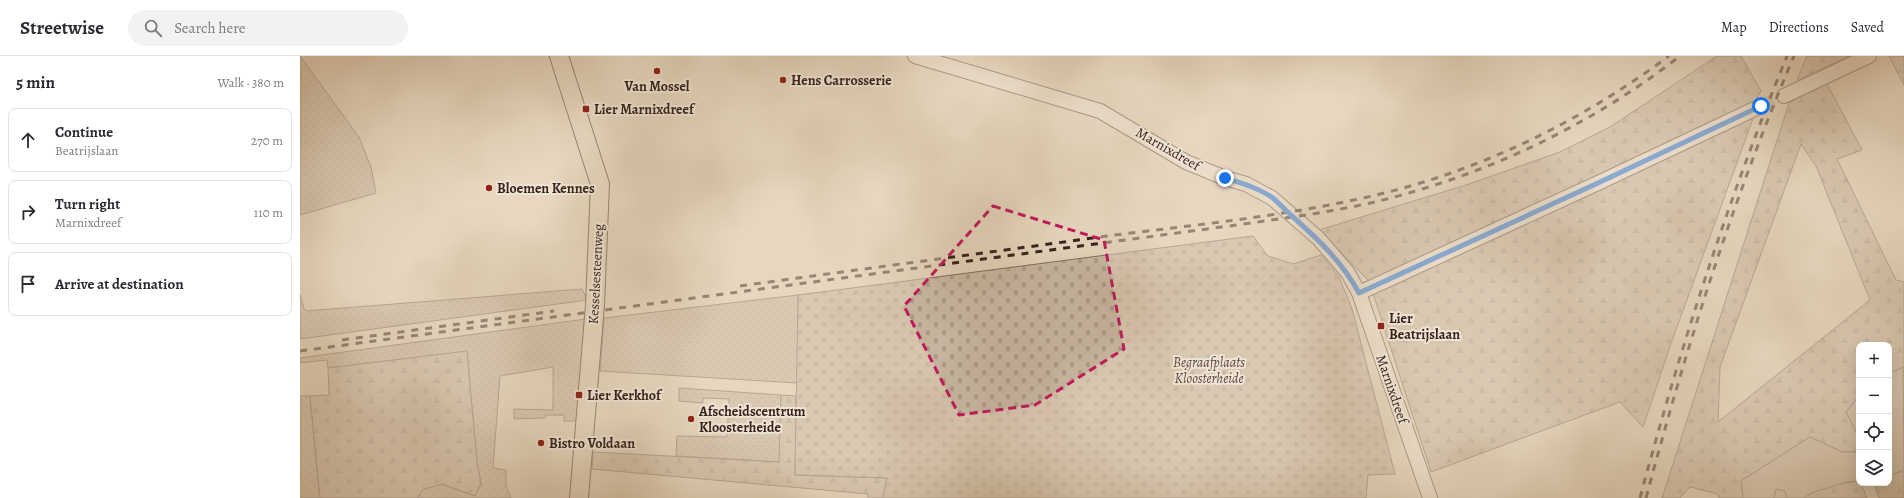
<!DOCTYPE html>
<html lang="en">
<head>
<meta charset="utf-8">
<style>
  :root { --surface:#fff; --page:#f2f2f3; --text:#2b2b33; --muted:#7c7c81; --line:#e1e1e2 }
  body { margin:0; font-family:Alegreya,serif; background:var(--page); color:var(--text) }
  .controls { position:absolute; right:12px; bottom:12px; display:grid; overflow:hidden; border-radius:8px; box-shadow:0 4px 16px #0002 }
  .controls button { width:36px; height:36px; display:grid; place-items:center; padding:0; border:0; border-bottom:1px solid var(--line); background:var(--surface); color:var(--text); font:20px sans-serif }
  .stop { position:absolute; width:12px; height:12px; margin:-9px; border:3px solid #1a73e8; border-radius:50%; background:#fff }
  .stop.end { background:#1a73e8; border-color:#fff; box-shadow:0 1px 4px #0008 }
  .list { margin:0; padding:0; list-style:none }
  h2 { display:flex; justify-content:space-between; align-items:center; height:52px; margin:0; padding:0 16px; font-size:17px }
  h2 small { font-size:13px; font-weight:400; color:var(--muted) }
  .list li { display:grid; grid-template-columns:26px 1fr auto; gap:12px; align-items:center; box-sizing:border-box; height:64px; margin:0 8px 8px; padding:0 8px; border:1px solid var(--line); border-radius:8px }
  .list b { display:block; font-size:15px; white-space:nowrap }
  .list p { margin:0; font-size:13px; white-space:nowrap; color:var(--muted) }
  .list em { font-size:13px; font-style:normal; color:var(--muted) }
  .icon { flex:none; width:22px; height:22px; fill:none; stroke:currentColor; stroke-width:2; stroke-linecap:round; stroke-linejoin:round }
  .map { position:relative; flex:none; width:1604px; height:442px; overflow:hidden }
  header { display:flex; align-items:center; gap:24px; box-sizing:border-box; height:56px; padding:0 20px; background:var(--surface); border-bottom:1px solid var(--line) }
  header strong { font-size:19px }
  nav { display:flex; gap:22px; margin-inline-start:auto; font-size:14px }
  .search { width:280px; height:36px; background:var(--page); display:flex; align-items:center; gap:10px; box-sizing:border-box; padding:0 14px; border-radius:22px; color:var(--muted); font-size:15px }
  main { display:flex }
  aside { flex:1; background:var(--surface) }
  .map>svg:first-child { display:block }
  .grass { fill:url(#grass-dots); stroke:#806e60 }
  .forest { fill:url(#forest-firs); stroke:#806e60; fill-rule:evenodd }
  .cemetery { fill:url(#cemetery-stones); stroke:#806e60 }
  .garden { fill:#c9b8a3; stroke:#806e60 }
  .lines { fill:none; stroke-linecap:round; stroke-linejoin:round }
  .minor-tunnel { stroke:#c4b39e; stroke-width:14; stroke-dasharray:14 7; stroke-linecap:butt }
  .minor-casing { stroke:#625045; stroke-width:16 }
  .major-casing { stroke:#36231c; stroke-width:20 }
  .minor { stroke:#efe5d5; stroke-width:14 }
  .major { stroke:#e7d7bf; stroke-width:18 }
  .rail { stroke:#36231c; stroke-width:3; stroke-dasharray:7 7; stroke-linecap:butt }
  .route { stroke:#1a73e8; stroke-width:5 }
  .marked { fill:none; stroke:#c2185b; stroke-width:3; stroke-dasharray:8 5; stroke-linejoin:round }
  .poi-dot { fill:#8f2418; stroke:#efe5d5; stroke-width:1.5 }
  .labels { text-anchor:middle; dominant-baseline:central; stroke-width:4; stroke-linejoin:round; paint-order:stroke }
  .poi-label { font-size:14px; font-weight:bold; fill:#36231c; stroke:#efe5d5; text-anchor:start }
  .street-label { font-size:14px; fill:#36231c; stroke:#efe5d5 }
  .park-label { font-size:14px; font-style:italic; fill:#5b483e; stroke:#efe5d5 }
</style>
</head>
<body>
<header>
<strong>Streetwise</strong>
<div class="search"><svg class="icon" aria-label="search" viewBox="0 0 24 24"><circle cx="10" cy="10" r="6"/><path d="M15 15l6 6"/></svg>Search here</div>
<nav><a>Map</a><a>Directions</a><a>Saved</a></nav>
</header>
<main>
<aside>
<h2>5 min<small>Walk · 380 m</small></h2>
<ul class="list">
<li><svg class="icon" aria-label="ahead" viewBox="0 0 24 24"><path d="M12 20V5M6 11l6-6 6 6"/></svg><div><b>Continue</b><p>Beatrijslaan</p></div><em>270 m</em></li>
<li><svg class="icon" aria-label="right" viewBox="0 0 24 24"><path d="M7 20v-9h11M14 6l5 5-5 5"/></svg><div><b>Turn right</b><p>Marnixdreef</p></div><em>110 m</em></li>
<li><svg class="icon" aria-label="arrive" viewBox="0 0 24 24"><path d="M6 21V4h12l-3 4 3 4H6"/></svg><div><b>Arrive at destination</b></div></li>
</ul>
</aside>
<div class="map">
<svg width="1604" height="442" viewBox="0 0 1604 442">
  <defs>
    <pattern id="grass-dots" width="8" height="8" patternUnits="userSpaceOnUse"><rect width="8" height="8" fill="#c9b8a3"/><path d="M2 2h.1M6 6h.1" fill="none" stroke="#ad9e8c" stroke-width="1.8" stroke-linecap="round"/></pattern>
    <pattern id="forest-firs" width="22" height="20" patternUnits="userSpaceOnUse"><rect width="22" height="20" fill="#c9b8a3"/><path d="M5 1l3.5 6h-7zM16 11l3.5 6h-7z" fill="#ad9e8c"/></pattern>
    <pattern id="cemetery-stones" width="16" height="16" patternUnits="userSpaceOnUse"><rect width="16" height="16" fill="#c9b8a3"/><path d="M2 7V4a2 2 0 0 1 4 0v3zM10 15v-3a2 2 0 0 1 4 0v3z" fill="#ad9e8c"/></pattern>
  </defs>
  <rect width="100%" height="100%" fill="#e7d7bf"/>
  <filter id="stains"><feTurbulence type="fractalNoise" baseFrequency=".005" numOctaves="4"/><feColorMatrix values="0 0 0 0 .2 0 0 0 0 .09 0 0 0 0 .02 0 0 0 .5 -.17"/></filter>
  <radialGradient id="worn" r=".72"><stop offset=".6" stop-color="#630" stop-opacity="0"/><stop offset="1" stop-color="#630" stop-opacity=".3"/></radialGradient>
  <path class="grass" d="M0 0 59 81 71 111 76 137 0 159Z
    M282 233 287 244 0 283V238L4 253 6 255Z
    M498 239 497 327 300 315 304 262Z
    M286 263 280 365H264V359H246L245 362 214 363V353L253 354V311L200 320 193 412 206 414V430L211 442H118L122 434 141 428 175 440 181 428 177 407 167 296 28 312 27 304 0 307V302Z
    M379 332 481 339 480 406 376 400 377 380 427 381 429 343 403 342V347L379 345Z
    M0 340H10L20 442H0Z"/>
  <path class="forest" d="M1417 0H1441L1461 35 1445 62 1454 60 1370 290 1343 371 1320 346 1131 416 1069 225 1019 174 1166 129 1260 96 1310 71Z
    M1507 0H1550L1497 24Z
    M1589 0H1604V29Z
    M1526 26 1562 94 1537 103 1596 224 1604 226V343L1602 341 1603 311 1589 318V289H1559V340L1546 356 1559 380V396H1542L1510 381 1441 425 1443 442H1419L1418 438 1390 431 1380 442H1362L1489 47ZM1501 88 1516 110 1570 244 1418 366 1420 311Z
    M167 295 177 407 181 427 175 440 142 428 122 434 118 442H20L10 340 29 339 28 312Z
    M481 339 496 340 495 419 587 422 583 442H568V438L292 413 293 396 479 406Z
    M1604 414V442H1579L1574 427H1589V420Z
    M1559 425V427H1561L1567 442H1504C1518 431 1541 427 1559 425Z
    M1476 433 1485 435 1487 442H1474Z"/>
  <path class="cemetery" d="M953 180 968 200 993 208 1021 199 1039 221 1052 253 1095 418 1068 419 1066 442H583L587 422 495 419 498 239Z"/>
  <path class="garden" d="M1603 311 1604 414 1589 420V318Z
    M1559 340V381L1546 356Z
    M1510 381 1542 396H1559V425L1547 426 1511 437 1504 442H1487L1485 435 1476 433 1474 442H1443L1441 425Z"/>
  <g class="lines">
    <path class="minor-tunnel" d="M1461 50 1484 40"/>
    <g class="minor-casing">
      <path id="minor" d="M615 0 800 55 886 106 925 122 946 128 972 142 1018 182 1032 198 1048 217 1059 237 1130 442
        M1484 40 1569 0
        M1059 237 1298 127 1461 50"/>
    </g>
    <g class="major-casing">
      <path id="major" d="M259 0 300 128 295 249 279 442"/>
    </g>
    <use href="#minor" class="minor"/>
    <use href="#major" class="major"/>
    <path class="rail" d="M440 230C562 213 685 197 807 180 895 169 985 160 1072 140 1180 115 1280 66 1369 0
      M42 284 254 255
      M0 295 929 170C978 163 1027 157 1075 146 1186 119 1290 70 1380 0
      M1340 442C1380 292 1428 144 1487 0
      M1346 442C1386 292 1433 143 1494 0"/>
  </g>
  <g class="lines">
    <path class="route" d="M925 122C941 127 959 132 973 142 980 148 986 155 993 161 1019 184 1042 206 1059 237L1298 127 1461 50"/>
  </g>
  <path d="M0 0H1604V442H0ZM693 150 804 184 824 293 735 349 659 359 604 250Z" fill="#e7d7bf" fill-opacity=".55" fill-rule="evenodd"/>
  <path class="marked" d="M693 150 804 184 824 293 735 349 659 359 604 250Z"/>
  <g class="poi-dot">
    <circle cx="357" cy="15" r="4"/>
    <circle cx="483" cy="24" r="4"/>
    <rect x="282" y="49" width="8" height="8" rx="2"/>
    <circle cx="189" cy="132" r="4"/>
    <rect x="1077" y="266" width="8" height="8" rx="2"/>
    <rect x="275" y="335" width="8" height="8" rx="2"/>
    <circle cx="391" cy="363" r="4"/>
    <circle cx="241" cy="387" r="4"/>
  </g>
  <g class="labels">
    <g class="poi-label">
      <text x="491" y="24">Hens Carrosserie</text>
      <text x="357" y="30" text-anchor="middle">Van Mossel</text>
      <text x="294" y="53">Lier Marnixdreef</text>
      <text x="197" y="132">Bloemen Kennes</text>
      <text x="1089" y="262">Lier<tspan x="1089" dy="16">Beatrijslaan</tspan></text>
      <text x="287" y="339">Lier Kerkhof</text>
      <text x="399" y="355">Afscheidscentrum<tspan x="399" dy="16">Kloosterheide</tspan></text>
      <text x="249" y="387">Bistro Voldaan</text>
    </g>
    <g class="street-label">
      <text transform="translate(868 93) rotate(30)">Marnixdreef</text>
      <text transform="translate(296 218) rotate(-87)">Kesselsesteenweg</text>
      <text transform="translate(1092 333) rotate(71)">Marnixdreef</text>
    </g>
    <g class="park-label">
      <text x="909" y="306">Begraafplaats<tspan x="909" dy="16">Kloosterheide</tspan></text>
    </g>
  </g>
  <rect width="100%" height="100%" filter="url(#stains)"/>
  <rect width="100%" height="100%" fill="url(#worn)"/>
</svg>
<div class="controls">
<button>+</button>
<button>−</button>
<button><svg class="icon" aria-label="locate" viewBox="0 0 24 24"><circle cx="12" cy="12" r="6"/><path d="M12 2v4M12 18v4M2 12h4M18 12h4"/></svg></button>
<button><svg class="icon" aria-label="layers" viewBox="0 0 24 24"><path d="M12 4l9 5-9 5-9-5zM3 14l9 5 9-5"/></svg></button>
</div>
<div class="stop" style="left:1461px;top:50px"></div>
<div class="stop end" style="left:925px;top:122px"></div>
</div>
</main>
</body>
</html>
